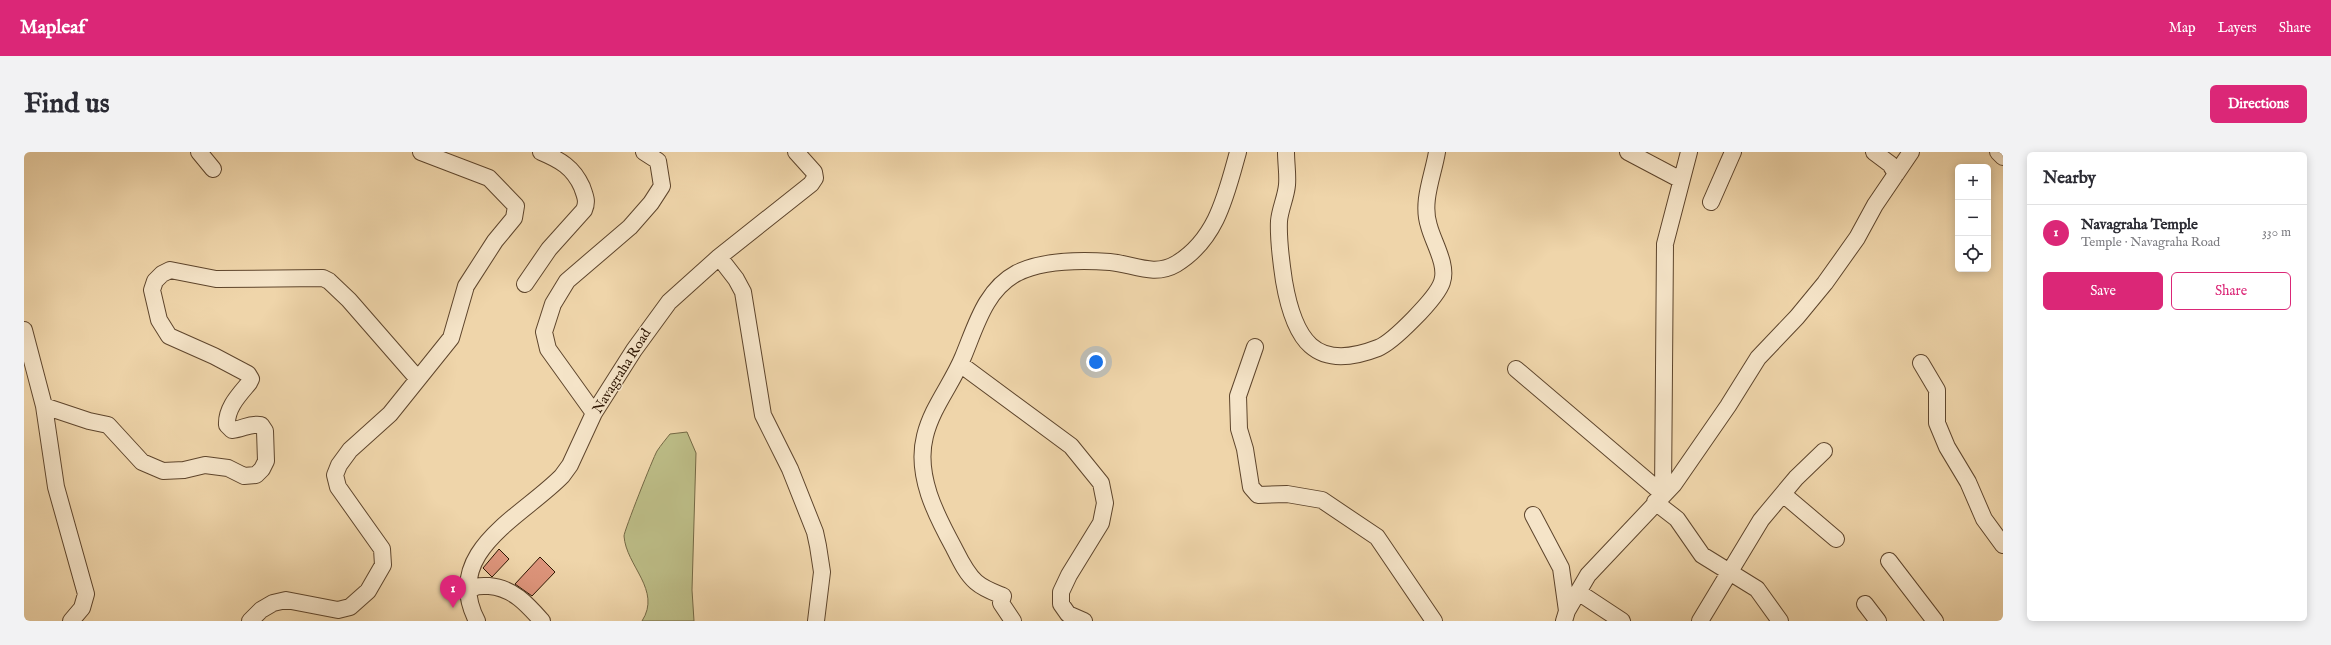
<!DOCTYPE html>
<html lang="en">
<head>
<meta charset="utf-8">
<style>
  :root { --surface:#fff; --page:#f2f2f3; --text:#2b2b33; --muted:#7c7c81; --line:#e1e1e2; --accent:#db2777 }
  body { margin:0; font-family:"IM FELL English",serif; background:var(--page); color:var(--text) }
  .controls { position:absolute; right:12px; top:12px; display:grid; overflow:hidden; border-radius:6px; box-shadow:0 2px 10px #0003 }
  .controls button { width:36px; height:36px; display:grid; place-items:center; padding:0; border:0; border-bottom:1px solid var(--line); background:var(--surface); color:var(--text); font:20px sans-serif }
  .you { position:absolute; left:1072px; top:210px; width:14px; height:14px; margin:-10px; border:3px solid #fff; border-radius:50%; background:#1a73e8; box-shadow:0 0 0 6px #1a73e833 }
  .badge { display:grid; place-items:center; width:26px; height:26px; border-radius:50%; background:var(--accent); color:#fff; font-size:13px; font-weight:700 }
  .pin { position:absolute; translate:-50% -33px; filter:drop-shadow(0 1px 2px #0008) }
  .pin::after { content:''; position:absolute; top:21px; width:14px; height:12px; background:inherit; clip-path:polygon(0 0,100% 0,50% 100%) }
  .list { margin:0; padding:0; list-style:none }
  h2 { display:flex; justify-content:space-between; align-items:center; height:52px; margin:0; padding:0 16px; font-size:17px }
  h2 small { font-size:13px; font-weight:400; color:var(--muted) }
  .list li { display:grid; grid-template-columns:26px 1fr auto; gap:12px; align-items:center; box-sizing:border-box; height:56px; padding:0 16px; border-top:1px solid var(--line) }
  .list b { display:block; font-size:15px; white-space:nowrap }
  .list p { margin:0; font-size:13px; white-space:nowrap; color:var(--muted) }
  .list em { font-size:13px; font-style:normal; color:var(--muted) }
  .actions { display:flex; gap:8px; padding:12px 16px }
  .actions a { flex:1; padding:9px 0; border:1px solid var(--accent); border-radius:6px; text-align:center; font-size:14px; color:var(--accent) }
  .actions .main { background:var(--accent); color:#fff }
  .icon { flex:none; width:22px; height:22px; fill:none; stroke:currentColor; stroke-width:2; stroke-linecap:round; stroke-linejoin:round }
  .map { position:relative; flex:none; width:1979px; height:469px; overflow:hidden; border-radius:6px }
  header { display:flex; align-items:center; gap:24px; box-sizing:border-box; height:56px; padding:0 20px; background:var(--accent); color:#fff }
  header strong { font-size:19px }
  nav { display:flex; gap:22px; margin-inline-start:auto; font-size:14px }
  .intro { display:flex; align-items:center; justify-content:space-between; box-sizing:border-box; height:96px; padding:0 24px }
  h1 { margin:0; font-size:28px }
  .button { padding:10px 18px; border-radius:6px; background:var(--accent); color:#fff; font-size:14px; font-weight:700 }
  main { display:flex; gap:24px; padding:0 24px }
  aside { flex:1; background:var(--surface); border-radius:6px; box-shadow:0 2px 10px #0003 }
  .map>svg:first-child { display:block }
  .green { fill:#bcbc86; stroke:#746844 }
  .building { fill:#de957c; stroke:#2d1502 }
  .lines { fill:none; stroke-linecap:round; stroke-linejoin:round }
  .minor-casing { stroke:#5e452c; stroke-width:18 }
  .minor { stroke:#f5e4c8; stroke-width:16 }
  .labels { text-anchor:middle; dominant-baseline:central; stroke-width:3; stroke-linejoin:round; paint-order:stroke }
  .street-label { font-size:14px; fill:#2d1502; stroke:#f5e4c8 }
</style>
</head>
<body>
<header>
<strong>Mapleaf</strong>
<nav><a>Map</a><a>Layers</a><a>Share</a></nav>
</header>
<div class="intro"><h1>Find us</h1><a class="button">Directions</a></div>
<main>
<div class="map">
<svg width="1979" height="469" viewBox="0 0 1979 469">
  <rect width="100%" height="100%" fill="#efd5aa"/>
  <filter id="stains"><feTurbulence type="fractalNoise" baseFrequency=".005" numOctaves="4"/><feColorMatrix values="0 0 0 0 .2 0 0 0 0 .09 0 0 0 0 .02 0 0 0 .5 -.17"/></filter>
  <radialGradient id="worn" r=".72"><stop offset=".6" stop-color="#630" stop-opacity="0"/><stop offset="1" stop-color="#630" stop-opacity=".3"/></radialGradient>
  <path class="green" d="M663 280 672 301 668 438 670 469H618C638 438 602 414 600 384 600 379 629 306 633 299 637 293 642 287 646 282Z"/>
  <path class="building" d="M475 397 485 407 468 425 459 416Z
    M516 405 531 420 508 444 491 432Z"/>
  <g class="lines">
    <g class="minor-casing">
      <path id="minor" d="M175 0 189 17
        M1262 0C1262 11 1264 23 1263 33 1262 45 1256 57 1255 69 1254 89 1257 109 1260 129 1270 187 1290 221 1354 196 1369 190 1413 146 1418 130 1424 113 1409 90 1405 74 1397 50 1409 24 1413 0
        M1604 0 1657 28
        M1850 0 1866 12 1872 22
        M1974 0 1979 5
        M1687 50 1709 0
        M695 105 712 127 719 140 739 263 766 317 791 380 794 394 798 420 792 469
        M501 132 525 97 560 58C564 49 561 44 558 35 549 15 536 8 517 0
        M0 178 20 254 32 335 62 442 58 456 47 469
        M1231 195 1214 244 1215 277 1221 297 1227 335 1234 343 1263 342 1298 348 1353 385 1410 469
        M1897 211 1913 238V271L1923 295 1944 330 1960 367 1979 393
        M936 212 1047 294 1077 331 1081 351 1077 371 1045 423 1037 440V452L1044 462 1060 469
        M1492 217 1639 342 1641 92 1665 0
        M20 254 65 269 84 273 118 310 139 319 160 318 181 313 204 316 220 324 232 323 238 317 242 309 241 279 237 273C226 271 219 277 208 278L203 273C202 256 215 243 225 231L227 227 224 222 190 204 145 184 135 168 128 138 131 129 138 122 146 118 192 127 299 126 305 129 325 148 393 226
        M570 261 524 197 520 180 529 152 543 129 606 75 627 51 638 34 634 9 620 0
        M1759 342 1812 387
        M1631 350 1653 367 1678 403 1733 437 1756 469
        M1509 363 1537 416 1543 459
        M1865 409 1911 469
        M445 439C452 433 456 434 465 434 489 436 503 452 518 469
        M1554 440 1598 469
        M1841 452 1854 469
        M226 469 237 458 249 451 262 448 314 458 326 455 344 439 359 413 358 397 314 335 311 323 315 313 326 298 366 262 427 186 442 134 471 89 490 66 492 54 465 26 397 0
        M453 469C417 400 498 365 538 324L546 313 570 261 610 198 645 150 695 105 787 32 791 26 790 20 772 0
        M989 469 977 451 979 444C969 440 960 437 952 430 942 421 936 408 930 396 912 363 891 323 901 284 908 255 928 232 939 205 952 174 961 138 993 121 1019 108 1057 108 1086 110 1109 112 1130 125 1152 112 1193 87 1202 43 1214 0
        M1540 469 1543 459 1564 423 1650 332 1704 254 1734 206 1773 165 1801 131 1833 86 1851 53 1887 0
        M1676 469 1737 368 1772 326 1800 299"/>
    </g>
    <use href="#minor" class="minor"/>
  </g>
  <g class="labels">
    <g class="street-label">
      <text transform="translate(598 219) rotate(-58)">Navagraha Road</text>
    </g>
  </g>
  <rect width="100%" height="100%" filter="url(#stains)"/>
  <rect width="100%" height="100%" fill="url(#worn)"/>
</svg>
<div class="controls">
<button>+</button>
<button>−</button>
<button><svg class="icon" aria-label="locate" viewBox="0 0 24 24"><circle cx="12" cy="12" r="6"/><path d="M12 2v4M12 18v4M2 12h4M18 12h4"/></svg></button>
</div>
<div class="you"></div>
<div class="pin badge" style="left:429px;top:456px">1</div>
</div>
<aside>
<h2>Nearby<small></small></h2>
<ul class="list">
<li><span class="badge">1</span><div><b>Navagraha Temple</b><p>Temple · Navagraha Road</p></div><em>330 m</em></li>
</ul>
<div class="actions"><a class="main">Save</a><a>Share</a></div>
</aside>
</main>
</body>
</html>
